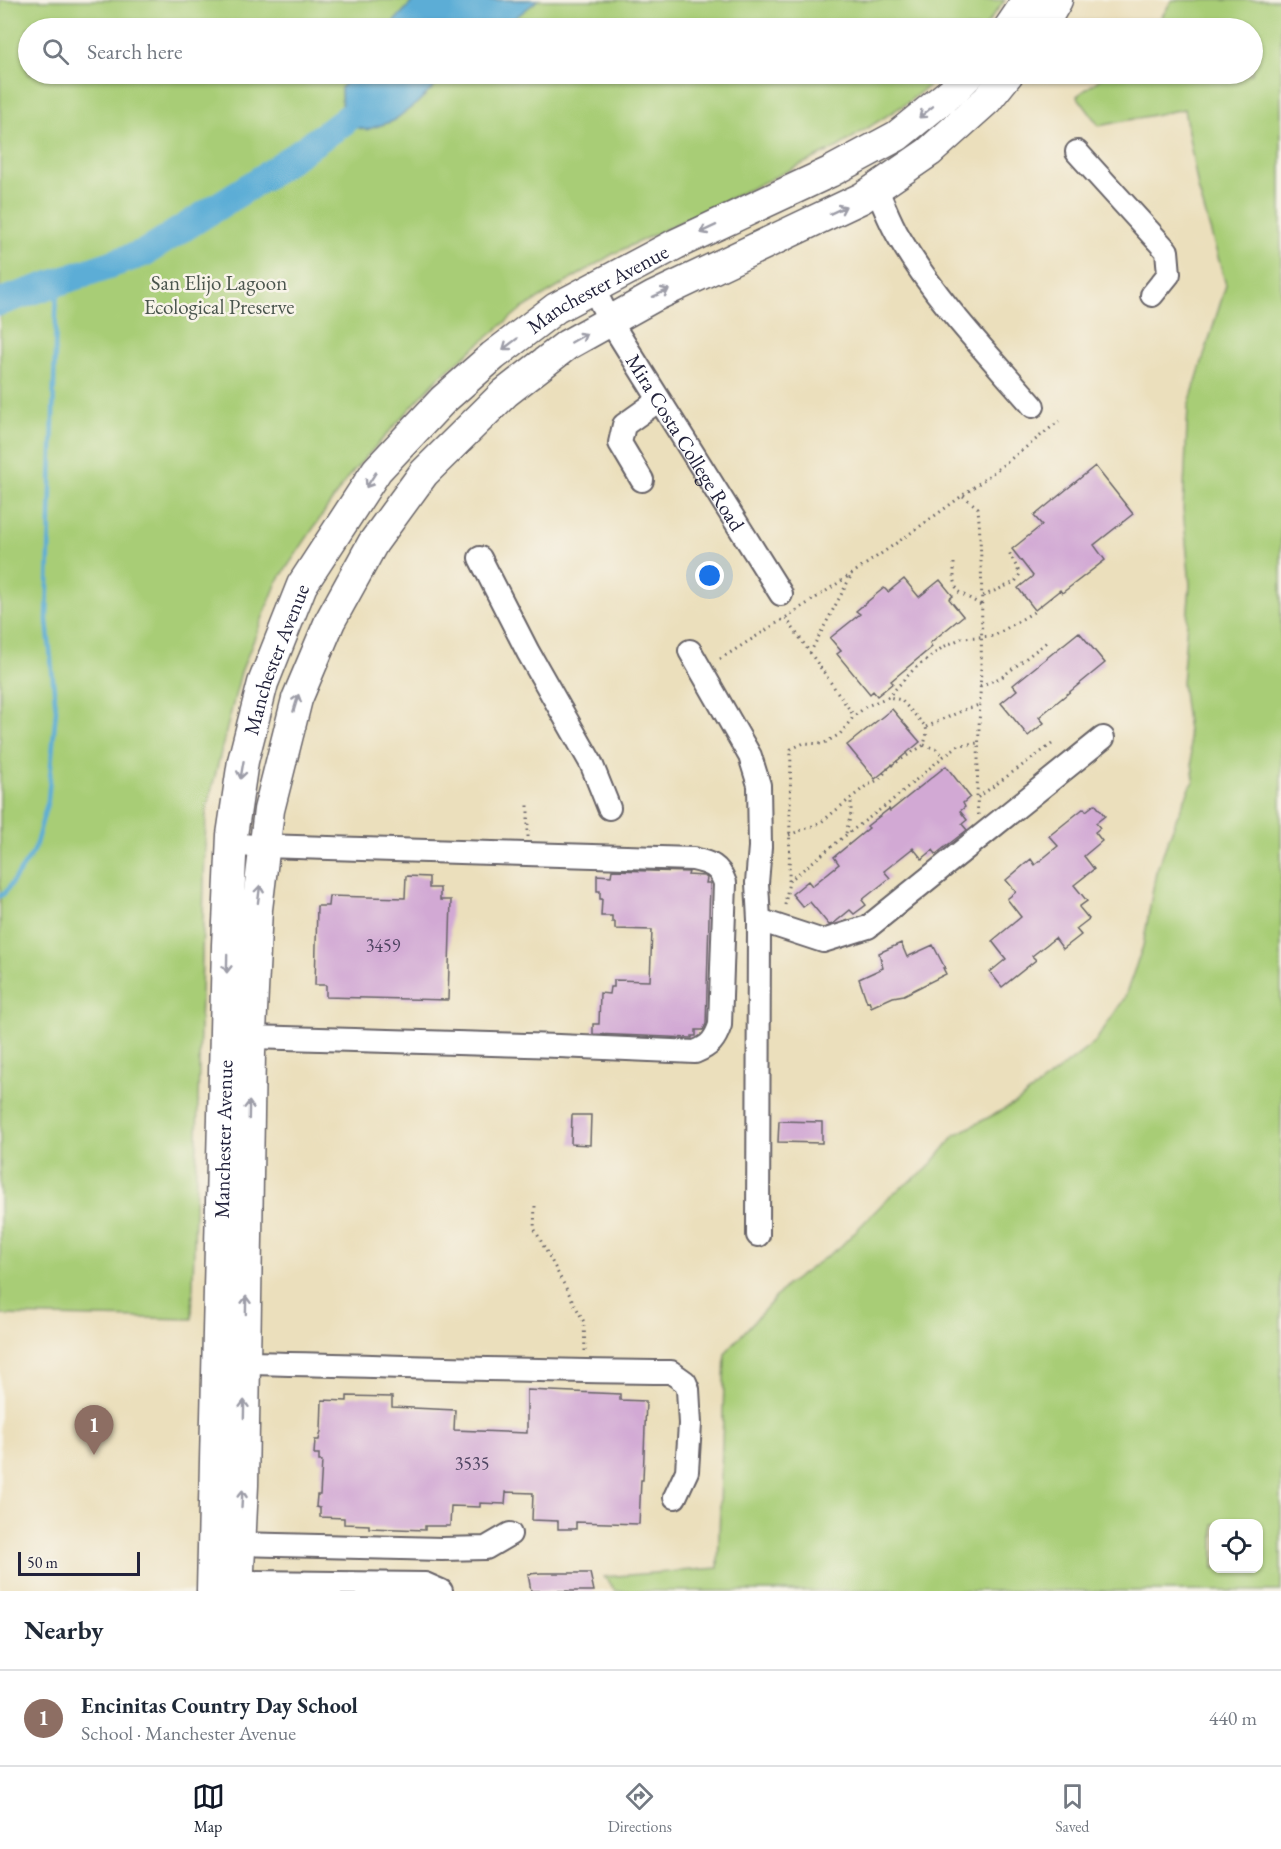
<!DOCTYPE html>
<html lang="en">
<head>
<meta charset="utf-8">
<style>
  :root { --surface:#fff; --page:#f2f2f3; --text:#1f2937; --muted:#747a83; --line:#e0e1e3; --accent:#111827 }
  body { margin:0; font-family:"EB Garamond",serif; background:var(--page); color:var(--text) }
  .controls { position:absolute; right:18px; bottom:18px; display:grid; overflow:hidden; border-radius:12px; box-shadow:0 2px 4px #0004 }
  .controls button { width:54px; height:54px; display:grid; place-items:center; padding:0; border:0; border-bottom:2px solid var(--line); background:var(--surface); color:var(--text); font:30px sans-serif }
  .scale { position:absolute; left:18px; bottom:15px; width:122px; box-sizing:border-box; padding-left:6px; border:3px solid #22223b; border-top:0; font-size:16px; line-height:21px; white-space:nowrap; color:#22223b; -webkit-text-stroke:4px #f7f3e8; paint-order:stroke }
  .you { position:absolute; left:710px; top:576px; width:21px; height:21px; margin:-15px; border:4px solid #fff; border-radius:50%; background:#1a73e8; box-shadow:0 0 0 9px #1a73e833 }
  .badge { display:grid; place-items:center; width:39px; height:39px; border-radius:50%; background:var(--accent); color:#fff; font-size:20px; font-weight:700 }
  .pin { position:absolute; translate:-50% -50px; filter:drop-shadow(0 2px 3px #0008) }
  .pin::after { content:''; position:absolute; top:32px; width:21px; height:18px; background:inherit; clip-path:polygon(0 0,100% 0,50% 100%) }
  .list { margin:0; padding:0; list-style:none }
  h2 { display:flex; justify-content:space-between; align-items:center; height:78px; margin:0; padding:0 24px; font-size:26px }
  h2 small { font-size:20px; font-weight:400; color:var(--muted) }
  .list li { display:grid; grid-template-columns:39px 1fr auto; gap:18px; align-items:center; box-sizing:border-box; height:96px; padding:0 24px; border-top:2px solid var(--line) }
  .list b { display:block; font-size:22px; white-space:nowrap }
  .list p { margin:0; font-size:20px; white-space:nowrap; color:var(--muted) }
  .list em { font-size:20px; font-style:normal; color:var(--muted) }
  .icon { flex:none; width:33px; height:33px; fill:none; stroke:currentColor; stroke-width:2; stroke-linecap:round; stroke-linejoin:round }
  .map { position:relative; flex:none; width:1281px; height:1591px; overflow:hidden }
  .search { position:absolute; background:var(--surface); box-shadow:0 2px 4px #0004; left:18px; right:18px; top:18px; height:66px; display:flex; align-items:center; gap:15px; box-sizing:border-box; padding:0 21px; border-radius:33px; color:var(--muted); font-size:22px }
  .sheet { height:174px; background:var(--surface) }
  nav { display:flex; justify-content:space-around; align-items:center; box-sizing:border-box; height:84px; border-top:2px solid var(--line); background:var(--surface); font-size:16px; color:var(--muted) }
  nav a { display:grid; justify-items:center; gap:3px }
  nav .on { color:var(--accent) }
  .map>svg:first-child { display:block }
  .green { fill:#a8cd76; stroke:#657858; stroke-width:1.5; fill-rule:evenodd }
  .water { fill:#5badd6; stroke:#3e6888; stroke-width:1.5 }
  .lines { fill:none; stroke-linecap:round; stroke-linejoin:round }
  .stream { stroke:#5badd6; stroke-width:4.5 }
  .river { stroke:#5badd6; stroke-width:28 }
  .building { fill:#d2a9d4 }
  .minor-casing { stroke:#686468; stroke-width:26 }
  .major-casing { stroke:#686468; stroke-width:33 }
  .path { stroke:#686468; stroke-width:3; stroke-dasharray:1.5 4.5; stroke-linecap:butt }
  .minor { stroke:#fff; stroke-width:22 }
  .major { stroke:#fff; stroke-width:30 }
  .oneway { stroke:#9c9ca7 }
  .labels { text-anchor:middle; dominant-baseline:central; stroke-width:5; stroke-linejoin:round; paint-order:stroke }
  .number-label { font-size:18px; fill:#4e4461 }
  .park-label { font-size:21px; fill:#4a554d; stroke:#f7f3e8 }
  .street-label { font-size:21px; fill:#22223b; stroke:#f7f3e8 }
</style>
</head>
<body>
<div class="map">
<svg width="1281" height="1591" viewBox="0 0 1281 1591">
  <rect width="100%" height="100%" fill="#f7f3e8"/>
  <filter id="ink" filterUnits="userSpaceOnUse"><feTurbulence type="fractalNoise" baseFrequency=".0167" numOctaves="2"/><feDisplacementMap in="SourceGraphic" scale="12" xChannelSelector="R" yChannelSelector="G"/><feConvolveMatrix kernelMatrix="1 2 1 2 8 2 1 2 1" color-interpolation-filters="sRGB"/></filter>
  <filter id="wash" filterUnits="userSpaceOnUse"><feTurbulence type="fractalNoise" baseFrequency=".008" numOctaves="4" result="noise"/><feDisplacementMap in="SourceGraphic" scale="24" xChannelSelector="R" yChannelSelector="G"/><feGaussianBlur stdDeviation="1.35" result="paint"/><feColorMatrix in="noise" values="0 0 0 0 0 0 0 0 0 0 0 0 0 0 0 0 0 1.4 0 .05"/><feComposite in="paint" operator="in"/></filter>
  <g filter="url(#wash)">
    <rect width="100%" height="100%" fill="#ebdfbc"/>
    <path class="green" d="M0 0H1005L984 28H28V74H943L907 103 838 147 613 254 520 310 437 379 348 477 277 582 241 672 206 812 192 1319 0 1315Z
      M1172 0H1281V1591H616L604 1577 718 1568 725 1353 787 1285 841 1246 891 1195 927 1169 955 1135 1016 1103 1095 1042 1124 999 1143 946 1156 872 1177 817 1194 779 1182 683 1190 585 1183 509 1188 407 1226 285 1198 188 1184 109 1099 126 1077 96 1107 74H1252V28H1155ZM1214 1524H1258V1568H1214Z"/>
    <path class="water" d="M414 0H538L502 28H388Z
      M352 74H448L416 104 393 121 366 130 342 123 341 88Z"/>
    <g class="lines">
      <path class="stream" d="M0 896 5 893 34 851 48 800 56 710 47 620 57 283"/>
      <path class="river" d="M0 302 144 253 264 177 342 123 378 93 397 74"/>
    </g>
    <g id="blocks">
      <path class="building" d="M1095 466 1133 514 1094 545 1105 560 1062 593 1060 590 1035 610 1018 588 1033 576 1012 549 1042 525 1034 516Z
        M904 579 919 597 940 580 953 596 949 599 963 616 930 643 932 647 891 681 893 683 877 696 873 691 870 694 837 654 841 651 830 638 860 614 856 611 884 588 888 592Z
        M1079 632 1105 663 1039 717 1044 723 1028 736 1001 703 1017 690 1013 685Z
        M892 709 920 742 875 779 847 745Z
        M946 766 970 797 963 803 965 807 960 811 967 820 962 824 967 830 936 854 933 850 922 859 913 848 884 871 890 878 862 900 866 905 854 914 850 910 833 924 829 925 810 902 803 907 792 894 808 881 812 886 839 864 834 857 869 828 867 826 889 809 890 811Z
        M1095 804 1105 816 1096 823 1100 828 1095 832 1102 841 1084 856 1094 869 1074 885 1087 901 1079 907 1089 919 1076 929 1081 935 1063 949 1055 938 1032 956 1036 960 1002 987 990 972 1006 959 992 941 1021 917 1007 899 1016 892 1006 880 1031 859 1035 865 1058 846 1049 836 1084 808 1086 811Z
        M612 870 689 872 688 875 704 876 707 878 706 883H710L706 1024 703 1030H696V1036H692V1038L593 1034V1024H599L600 993 609 994 610 987H614V980L650 981 652 930 615 929V922H612V916H601L602 899H600V891H597V875L611 876Z
        M406 876 429 877V888H440V900H451L448 1000 326 997V985H315L317 906H328L329 896 405 898Z
        M901 943 907 957 933 945 945 968H943L946 974 904 995 893 997 871 1007 869 1001 867 1002 859 979 883 968 879 953Z
        M572 1115H591L590 1145 571 1144Z
        M779 1121 822 1122V1143L778 1142Z
        M527 1390 620 1394V1400L646 1401 643 1480H641L639 1524 576 1522V1529H558V1521L532 1520 533 1493 506 1492 505 1504 480 1503V1507L451 1506 450 1526H425V1530L369 1528V1525L344 1524V1518L320 1517V1508L316 1507 317 1495H320L322 1461H319V1454H314L315 1440H319L321 1431 322 1400 347 1401V1396L392 1397V1407L455 1410 454 1430 527 1433Z
        M541 1573H590L594 1591H531L528 1574Z"/>
    </g>
  </g>
  <g filter="url(#ink)">
    <use href="#blocks" fill-opacity="0" stroke="#686468" stroke-width="1.5"/>
    <g class="lines">
      <g class="minor-casing">
        <g id="minor">
          <path d="M1077 152 1167 251 1169 274 1152 295"/>
          <path d="M876 188C884 205 890 223 900 239 936 300 987 353 1033 406"/>
          <path id="s1" d="M593 288 610 321 781 594"/>
          <path d="M642 480 620 443 624 425 659 400"/>
          <path d="M480 558 528 652 591 763 609 808"/>
          <path d="M690 651 750 756 759 785 760 847 757 883 759 920 758 1235"/>
          <path d="M231 845 693 859C711 863 719 866 725 883L720 1025C715 1040 710 1046 695 1052L559 1046 251 1037"/>
          <path d="M759 920 823 941 868 927 1103 738"/>
          <path d="M245 1363C387 1366 529 1371 671 1372L685 1382 688 1389 690 1424 687 1471 675 1497"/>
          <path d="M240 1544 442 1549 486 1548 510 1534"/>
          <path d="M238 1582 425 1584 441 1591"/>
        </g>
      </g>
      <g class="major-casing">
        <g id="major">
          <path d="M1009 28 1028 0"/>
          <path d="M1041 28 1057 0"/>
          <path id="s2" d="M212 1591 227 945 232 835 243 761 263 683 302 585 377 470 443 400 493 356 556 308 676 244 830 172 897 136 955 89 970 74"/>
          <path d="M238 1591 243 1485 250 1052 257 909 269 810 297 699 330 621 373 543 424 473 505 393 567 345 653 297 862 198 929 152 987 100 1008 74"/>
        </g>
      </g>
      <path class="path" d="M963 496 978 508C986 605 979 701 977 798
        M954 563V577L957 591 983 606
        M983 596 1015 582 1020 574 1009 552
        M786 618 854 716
        M810 653 851 576
        M720 659C838 586 951 508 1059 421
        M980 686 1002 677 1048 641
        M926 727 966 709 979 705
        M924 745 936 749 944 756
        M978 815 977 798 1052 744
        M846 833 851 814V798
        M789 835 820 823 866 786 880 779 889 767 924 745 927 733 926 727 901 700 889 697
        M528 837V805
        M789 881 846 835 889 803 944 756 959 745 978 743
        M785 905 789 881 791 749 804 743 823 744 840 734 854 716 867 706 888 697 914 669 943 647 962 638 994 636 1037 610
        M535 1206 534 1228 584 1322 585 1352"/>
      <use href="#minor" class="minor"/>
      <use href="#major" class="major"/>
    </g>
    <defs><path id="oneway-shaft" d="M-6 0H5M1.5-3L5.5 0L1.5 3" fill="none" stroke-width="1.6" stroke-linecap="round" stroke-linejoin="round" transform="scale(1.5)"/></defs>
    <g class="oneway">
      <use href="#oneway-shaft" transform="translate(926 112) rotate(141)"/>
      <use href="#oneway-shaft" transform="translate(838 210) rotate(-25)"/>
      <use href="#oneway-shaft" transform="translate(708 229) rotate(155)"/>
      <use href="#oneway-shaft" transform="translate(661 293) rotate(-25)"/>
      <use href="#oneway-shaft" transform="translate(579 338) rotate(-30)"/>
      <use href="#oneway-shaft" transform="translate(510 344) rotate(143)"/>
      <use href="#oneway-shaft" transform="translate(371 480) rotate(123)"/>
      <use href="#oneway-shaft" transform="translate(296 703) rotate(-73)"/>
      <use href="#oneway-shaft" transform="translate(242 770) rotate(100)"/>
      <use href="#oneway-shaft" transform="translate(259 894) rotate(-83)"/>
      <use href="#oneway-shaft" transform="translate(227 964) rotate(91)"/>
      <use href="#oneway-shaft" transform="translate(249 1110) rotate(-89)"/>
      <use href="#oneway-shaft" transform="translate(246 1305) rotate(-89)"/>
      <use href="#oneway-shaft" transform="translate(244 1409) rotate(-89)"/>
      <use href="#oneway-shaft" transform="translate(242 1499) rotate(-87)"/>
    </g>
  </g>
  <g class="labels">
    <g class="number-label">
      <text x="383" y="945">3459</text>
      <text x="472" y="1463">3535</text>
    </g>
    <g class="park-label">
      <text x="219" y="282">San Elijo Lagoon<tspan x="219" dy="24">Ecological Preserve</tspan></text>
    </g>
    <g class="street-label">
      <text stroke="none"><textPath href="#s2" startOffset="1442">Manchester Avenue</textPath></text>
      <text stroke="none"><textPath href="#s1" startOffset="180">Mira Costa College Road</textPath></text>
      <text stroke="none"><textPath href="#s2" startOffset="938">Manchester Avenue</textPath></text>
      <text stroke="none"><textPath href="#s2" startOffset="452">Manchester Avenue</textPath></text>
    </g>
  </g>
</svg>
<div class="controls">
<button><svg class="icon" aria-label="locate" viewBox="0 0 24 24"><circle cx="12" cy="12" r="6"/><path d="M12 2v4M12 18v4M2 12h4M18 12h4"/></svg></button>
</div>
<div class="scale">50 m</div>
<div class="you"></div>
<div class="pin badge" style="left:94px;top:1455px;background:#8d6e63">1</div>
<div class="search"><svg class="icon" aria-label="search" viewBox="0 0 24 24"><circle cx="10" cy="10" r="6"/><path d="M15 15l6 6"/></svg>Search here</div>
</div>
<section class="sheet">
<h2>Nearby<small></small></h2>
<ul class="list">
<li><span class="badge" style="background:#8d6e63">1</span><div><b>Encinitas Country Day School</b><p>School · Manchester Avenue</p></div><em>440 m</em></li>
</ul>
</section>
<nav>
<a class="on"><svg class="icon" aria-label="map" viewBox="0 0 24 24"><path d="M3 6l6-2 6 2 6-2v14l-6 2-6-2-6 2zM9 4v14M15 6v14"/></svg>Map</a>
<a><svg class="icon" aria-label="directions" viewBox="0 0 24 24"><path d="M12 3l9 9-9 9-9-9zM9 14v-3h6M13 9l2 2-2 2"/></svg>Directions</a>
<a><svg class="icon" aria-label="saved" viewBox="0 0 24 24"><path d="M7 4h10v16l-5-4-5 4z"/></svg>Saved</a>
</nav>
</body>
</html>
